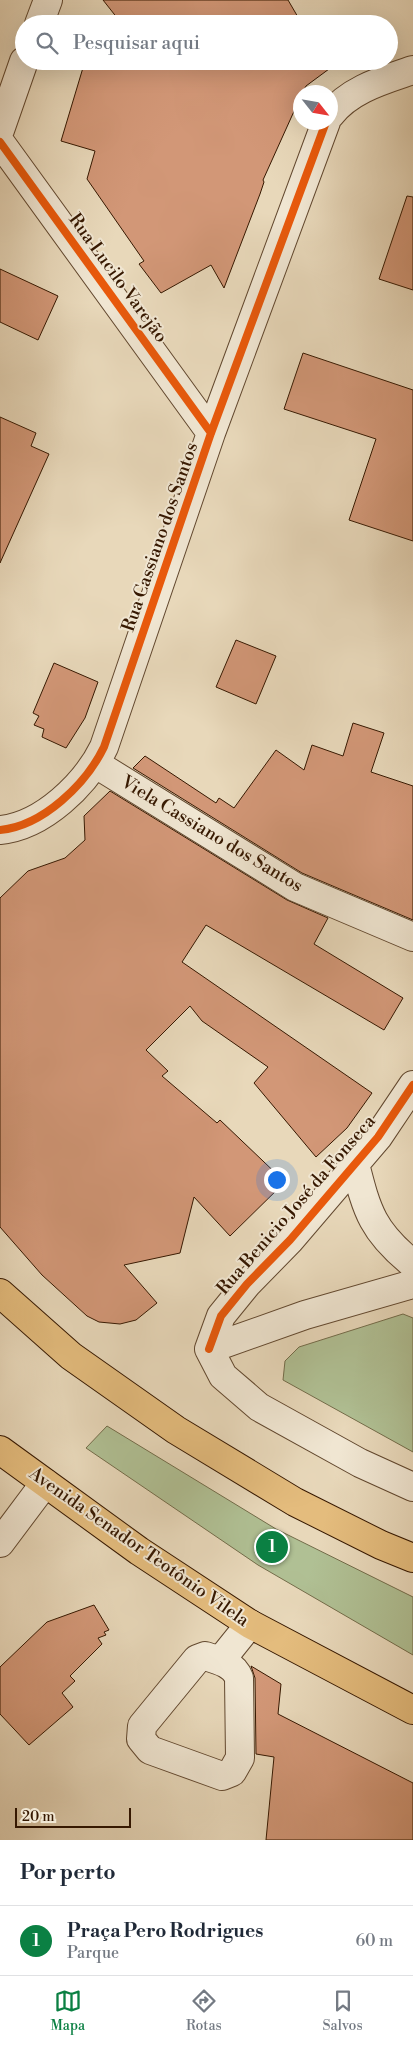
<!DOCTYPE html>
<html lang="pt">
<head>
<meta charset="utf-8">
<style>
  :root { --surface:#fff; --page:#f6f6f7; --text:#1f2937; --muted:#747a83; --line:#e0e1e3; --accent:#0b8043 }
  body { margin:0; font-family:"Libre Bodoni",serif; background:var(--page); color:var(--text) }
  .compass { position:absolute; left:293px; top:85px; width:45px; height:45px; border-radius:50%; background:var(--surface); box-shadow:0 5px 20px #0002; rotate:121deg }
  .scale { position:absolute; left:15px; bottom:12px; width:116px; box-sizing:border-box; padding-left:5px; border:2px solid #361801; border-top:0; font-size:14px; line-height:18px; white-space:nowrap; color:#361801; -webkit-text-stroke:4px #f0e6d2; paint-order:stroke }
  .you { position:absolute; left:276px; top:1179px; width:18px; height:18px; margin:-12px; border:4px solid #fff; border-radius:50%; background:#1a73e8; box-shadow:0 0 0 8px #1a73e833 }
  .badge { display:grid; place-items:center; width:32px; height:32px; border-radius:50%; background:var(--accent); color:#fff; font-size:16px; font-weight:700 }
  .pin { position:absolute; translate:-50% -50%; border:2px solid #fff; box-shadow:0 1px 5px #0006 }
  .list { margin:0; padding:0; list-style:none }
  h2 { display:flex; justify-content:space-between; align-items:center; height:65px; margin:0; padding:0 20px; font-size:21px }
  h2 small { font-size:16px; font-weight:400; color:var(--muted) }
  .list li { display:grid; grid-template-columns:32px 1fr auto; gap:15px; align-items:center; box-sizing:border-box; height:70px; padding:0 20px; border-top:1px solid var(--line) }
  .list b { display:block; font-size:19px; white-space:nowrap }
  .list p { margin:0; font-size:16px; white-space:nowrap; color:var(--muted) }
  .list em { font-size:16px; font-style:normal; color:var(--muted) }
  .icon { flex:none; width:28px; height:28px; fill:none; stroke:currentColor; stroke-width:2; stroke-linecap:round; stroke-linejoin:round }
  .map { position:relative; flex:none; width:413px; height:1840px; overflow:hidden }
  .search { position:absolute; background:var(--surface); box-shadow:0 5px 20px #0002; left:15px; right:15px; top:15px; height:55px; display:flex; align-items:center; gap:12px; box-sizing:border-box; padding:0 18px; border-radius:28px; color:var(--muted); font-size:19px }
  .sheet { height:135px; background:var(--surface) }
  nav { display:flex; justify-content:space-around; align-items:center; box-sizing:border-box; height:70px; border-top:1px solid var(--line); background:var(--surface); font-size:14px; color:var(--muted) }
  nav a { display:grid; justify-items:center; gap:2px }
  nav .on { color:var(--accent) }
  .map>svg:first-child { display:block }
  .green { fill:#b0c094; stroke:#736c4a }
  .building { fill:#d29777; stroke:#361801 }
  .lines { fill:none; stroke-linecap:round; stroke-linejoin:round }
  .minor-casing { stroke:#62482f; stroke-width:30 }
  .major-casing { stroke:#361801; stroke-width:30 }
  .minor { stroke:#f0e6d2; stroke-width:28 }
  .major { stroke:#e4bc7d; stroke-width:28 }
  .cycleway-casing { stroke:#f0e6d2; stroke-width:11 }
  .cycleway { stroke:#e8590c; stroke-width:8 }
  .labels { text-anchor:middle; dominant-baseline:central; stroke-width:4; stroke-linejoin:round; paint-order:stroke }
  .street-label { font-size:18px; fill:#361801; stroke:#f0e6d2 }
</style>
</head>
<body>
<div class="map">
<svg width="413" height="1840" viewBox="0 0 413 1840">
  <rect width="100%" height="100%" fill="#e8d8ba"/>
  <filter id="stains"><feTurbulence type="fractalNoise" baseFrequency=".004" numOctaves="4"/><feColorMatrix values="0 0 0 0 .2 0 0 0 0 .09 0 0 0 0 .02 0 0 0 .5 -.17"/></filter>
  <radialGradient id="worn" r=".72"><stop offset=".6" stop-color="#630" stop-opacity="0"/><stop offset="1" stop-color="#630" stop-opacity=".3"/></radialGradient>
  <path class="green" d="M403 1314 413 1318V1452L283 1380 285 1361 299 1347Z
    M107 1426 276 1529 413 1597V1655L258 1565 86 1448Z"/>
  <path class="building" d="M103 0H288L302 24H116L118 19Z
    M85 61H324L329 69 306 86 303 92H300V98L263 180 264 182 260 194 224 288 211 265 161 293 139 264 144 261 87 179 95 151 61 141Z
    M407 196 413 197V290L379 279Z
    M0 269 58 296 38 340 0 322Z
    M303 353 413 390V541L349 520 376 439 284 409Z
    M0 417 36 433 31 446 49 454 0 563Z
    M236 640 276 656 256 704 216 687Z
    M54 663 98 682 85 718 66 748 42 737 44 729 34 725 39 716 33 713Z
    M353 723 384 733 371 772 413 786V920L302 873 133 768 145 756 216 803 219 798 234 808 276 750 304 770 312 745 343 756Z
    M110 791 287 900 328 918 314 944 403 998 384 1030 206 925 182 962 372 1093 347 1128 316 1157 254 1083 268 1067 202 1021 190 1006 146 1050 168 1071 162 1076 217 1123 220 1120 285 1182 230 1236 194 1197 180 1253 124 1265 157 1303 136 1320 120 1324 99 1322 87 1316 42 1275 0 1227V898L28 871 65 858 85 840 84 816Z
    M94 1605 109 1630 104 1632 106 1635 98 1638 102 1644 70 1676 75 1681 62 1693 73 1707 29 1745 0 1714V1667L47 1622Z
    M251 1666 281 1684 278 1714 413 1783V1840H266L274 1757 256 1754 255 1678Z"/>
  <g class="lines">
    <g class="minor-casing">
      <path id="minor" d="M39 24 48 0
        M330 115C350 89 384 80 413 70
        M0 130 24 61
        M0 142 211 433
        M96 764 295 887 413 937
        M0 830C43 826 86 784 104 747L211 433 326 122
        M355 1164C367 1212 373 1232 413 1264
        M209 1349 221 1316 247 1284 290 1240 378 1137 413 1085
        M209 1349 223 1376 259 1407 360 1463 413 1487
        M209 1349 305 1315 413 1284
        M0 1543 45 1483
        M205 1656C218 1660 234 1664 239 1678L240 1758 232 1772 222 1776 150 1750 141 1739 142 1726 197 1659Z
        M221 1660 250 1624"/>
    </g>
    <g class="major-casing">
      <path id="major" d="M0 1293 71 1356 176 1430 295 1502 381 1545 413 1558
        M0 1450 139 1551 250 1624 413 1710"/>
    </g>
    <use href="#minor" class="minor"/>
    <use href="#major" class="major"/>
    <g class="cycleway-casing">
      <path id="cycleway" d="M0 142 211 433
        M0 830C43 826 86 784 104 747L211 433 326 122
        M209 1349 221 1316 247 1284 290 1240 378 1137 413 1085"/>
    </g>
    <use href="#cycleway" class="cycleway"/>
  </g>
  <g class="labels">
    <g class="street-label">
      <text transform="translate(118 278) rotate(54)">Rua Lucilo Varejão</text>
      <text transform="translate(160 537) rotate(-71)">Rua Cassiano dos Santos</text>
      <text transform="translate(212 834) rotate(31)">Viela Cassiano dos Santos</text>
      <text transform="translate(296 1205) rotate(-49)">Rua Benicio José da Fonseca</text>
      <text transform="translate(139 1547) rotate(35)">Avenida Senador Teotônio Vilela</text>
    </g>
  </g>
  <rect width="100%" height="100%" filter="url(#stains)"/>
  <rect width="100%" height="100%" fill="url(#worn)"/>
</svg>
<svg class="compass" viewBox="-18 -18 36 36"><path d="M0-13l5 13h-10z" fill="#e53935"/><path d="M0 13l5-13h-10z" fill="#747a83"/></svg>
<div class="scale">20 m</div>
<div class="you"></div>
<div class="pin badge" style="left:272px;top:1547px">1</div>
<div class="search"><svg class="icon" aria-label="search" viewBox="0 0 24 24"><circle cx="10" cy="10" r="6"/><path d="M15 15l6 6"/></svg>Pesquisar aqui</div>
</div>
<section class="sheet">
<h2>Por perto<small></small></h2>
<ul class="list">
<li><span class="badge">1</span><div><b>Praça Pero Rodrigues</b><p>Parque</p></div><em>60 m</em></li>
</ul>
</section>
<nav>
<a class="on"><svg class="icon" aria-label="map" viewBox="0 0 24 24"><path d="M3 6l6-2 6 2 6-2v14l-6 2-6-2-6 2zM9 4v14M15 6v14"/></svg>Mapa</a>
<a><svg class="icon" aria-label="directions" viewBox="0 0 24 24"><path d="M12 3l9 9-9 9-9-9zM9 14v-3h6M13 9l2 2-2 2"/></svg>Rotas</a>
<a><svg class="icon" aria-label="saved" viewBox="0 0 24 24"><path d="M7 4h10v16l-5-4-5 4z"/></svg>Salvos</a>
</nav>
</body>
</html>
